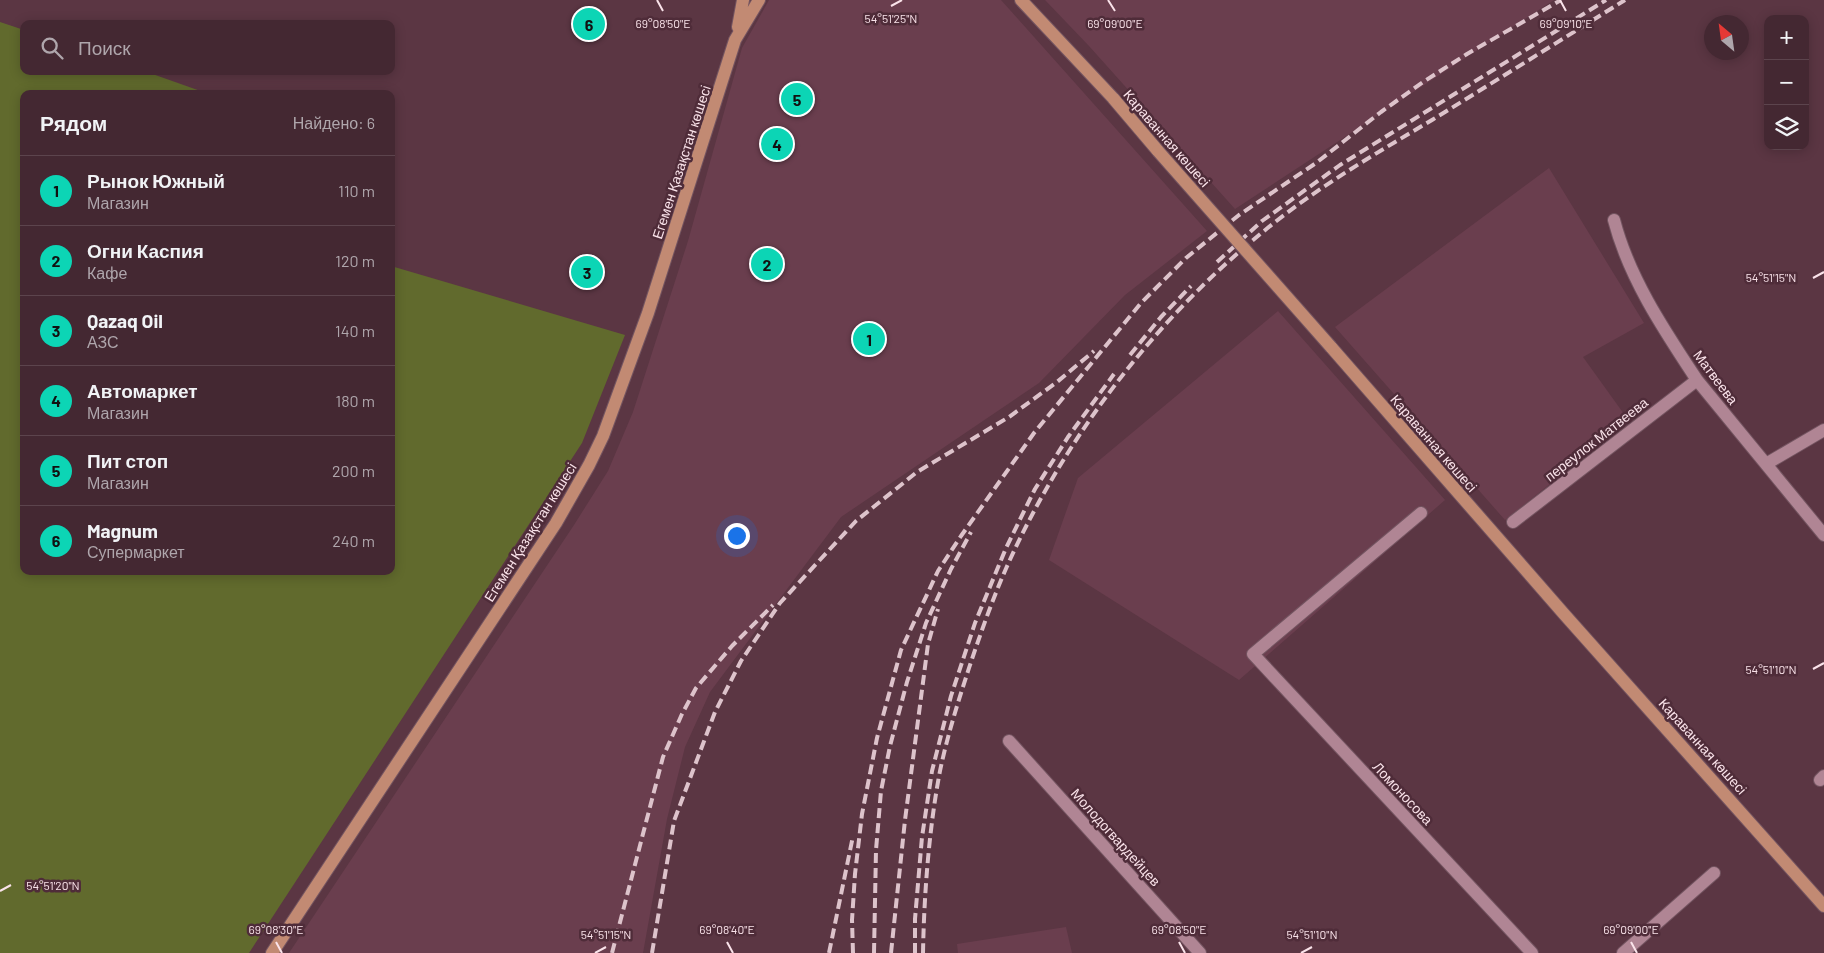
<!DOCTYPE html>
<html lang="ru">
<head>
<meta charset="utf-8">
<style>
  :root { --surface:#442832; --page:#4e343e; --text:#f1f3f6; --muted:#afa6ac; --line:#5c444d; --accent:#0cd5b5 }
  body { margin:0; font-family:Barlow,sans-serif; background:var(--page); color:var(--text) }
  .controls { position:absolute; right:15px; top:15px; display:grid; overflow:hidden; border-radius:10px; box-shadow:0 2px 12px #0003 }
  .controls button { width:45px; height:45px; display:grid; place-items:center; padding:0; border:0; border-bottom:1px solid var(--line); background:var(--surface); color:var(--text); font:25px sans-serif }
  .compass { position:absolute; left:1704px; top:15px; width:45px; height:45px; border-radius:50%; background:var(--surface); box-shadow:0 2px 12px #0003; rotate:331deg }
  .you { position:absolute; left:736px; top:535px; width:18px; height:18px; margin:-12px; border:4px solid #fff; border-radius:50%; background:#1a73e8; box-shadow:0 0 0 8px #1a73e833 }
  .badge { display:grid; place-items:center; width:32px; height:32px; border-radius:50%; background:var(--accent); color:#111; font-size:16px; font-weight:700 }
  .pin { position:absolute; translate:-50% -50%; border:2px solid #fff; box-shadow:0 1px 5px #0006 }
  .list { margin:0; padding:0; list-style:none }
  h2 { display:flex; justify-content:space-between; align-items:center; height:65px; margin:0; padding:0 20px; font-size:21px }
  h2 small { font-size:16px; font-weight:400; color:var(--muted) }
  .list li { display:grid; grid-template-columns:32px 1fr auto; gap:15px; align-items:center; box-sizing:border-box; height:70px; padding:0 20px; border-top:1px solid var(--line) }
  .list b { display:block; font-size:19px; white-space:nowrap }
  .list p { margin:0; font-size:16px; white-space:nowrap; color:var(--muted) }
  .list em { font-size:16px; font-style:normal; color:var(--muted) }
  .icon { flex:none; width:28px; height:28px; fill:none; stroke:currentColor; stroke-width:2; stroke-linecap:round; stroke-linejoin:round }
  .map { position:relative; flex:none; width:1824px; height:953px; overflow:hidden }
  .search { position:absolute; background:var(--surface); box-shadow:0 2px 12px #0003; left:20px; top:20px; width:375px; height:55px; display:flex; align-items:center; gap:12px; box-sizing:border-box; padding:0 18px; border-radius:10px; color:var(--muted); font-size:19px }
  .panel { position:absolute; background:var(--surface); box-shadow:0 2px 12px #0003; left:20px; top:90px; width:375px; height:485px; border-radius:10px }
  .map>svg:first-child { display:block }
  .built { fill:#6a3e4e }
  .green { fill:#616a2d }
  .lines { fill:none; stroke-linecap:round; stroke-linejoin:round }
  .minor-casing { stroke:#735460; stroke-width:14 }
  .major-casing { stroke:#735460; stroke-width:14 }
  .minor { stroke:#b08594; stroke-width:12 }
  .major { stroke:#c28a73; stroke-width:12 }
  .rail { stroke:#ddc3cb; stroke-width:4; stroke-dasharray:10 5; stroke-linecap:butt }
  .major-bridge-casing { stroke:#735460; stroke-width:14; stroke-linecap:butt }
  .major-bridge { stroke:#c28a73; stroke-width:12 }
  .ticks { fill:none; stroke:#fae3ea; stroke-width:2 }
  .labels { text-anchor:middle; dominant-baseline:central; stroke-width:5; stroke-linejoin:round; paint-order:stroke }
  .street-label { font-size:14px; fill:#fae3ea; stroke:#4f2c39 }
  .ticks-label { font-size:12px; text-anchor:middle; fill:#fae3ea; stroke:#4f2c39; stroke-width:5; stroke-linejoin:round; paint-order:stroke }
</style>
</head>
<body>
<div class="map">
<svg width="1824" height="953" viewBox="0 0 1824 953">
  <rect width="100%" height="100%" fill="#5b3643"/>
  <path class="built" d="M769 0H1001L1207 231 1125 295 1039 383 841 517 710 692 685 747 667 819 643 953H289L574 525 608 471 633 412 688 241 742 48Z
    M1045 0H1554L1235 209 1089 46Z
    M1549 168 1644 323 1583 357 1629 421 1505 520 1335 327Z
    M1278 311 1445 500 1239 680 1049 560 1078 478Z
    M1066 927 1072 953H958L957 944Z"/>
  <path class="green" d="M0 22 24 30V71H144L209 94H24V571H391V266L625 335 582 443 249 953H0Z"/>
  <g class="lines">
    <g class="minor-casing">
      <path id="minor" d="M1614 220C1629 278 1664 330 1697 380L1824 535
        M1766 464 1824 430
        M1421 513 1253 654 1532 953
        M1513 522 1697 380
        M1009 741 1200 953
        M1820 780 1824 776
        M1623 953 1714 873"/>
    </g>
    <g class="major-casing">
      <path id="major" d="M1021 0 1113 98 1158 151
        M738 27 743 0
        M1331 347 1564 614 1824 906
        M272 953 556 523 589 465 603 436 648 313 735 40 759 0"/>
    </g>
    <use href="#minor" class="minor"/>
    <use href="#major" class="major"/>
    <path class="rail" d="M1217 262 1262 221 1340 165 1606 0
      M1130 355 1161 317 1191 286
      M612 953 663 757 682 714 696 688 732 646 773 605
      M652 953 674 821 715 712 741 661 780 603 856 521 917 472 1009 417 1057 382 1094 351
      M829 953 853 836
      M853 953 852 920 855 874 862 814 877 738 901 650 938 571 961 536 1034 433 1141 303 1186 258 1239 215 1316 163 1381 112 1423 82 1467 54 1561 0
      M874 953 876 850 881 791 890 746 907 682 926 623 951 569 971 532
      M891 953 905 820 928 644 938 609
      M915 953V919L922 837 932 771 951 696 975 623 1006 548 1035 489 1068 437 1114 374
      M923 953C924 895 929 828 940 771 947 737 958 702 969 668 982 629 996 589 1014 551 1072 428 1159 316 1264 231 1316 188 1375 154 1432 120 1497 80 1561 40 1625 0"/>
    <g class="major-bridge-casing">
      <path id="major-bridge" d="M1158 151 1331 347"/>
    </g>
    <use href="#major-bridge" class="major-bridge"/>
  </g>
  <path class="ticks" d="M657 0 663 11M1108 0 1115 11M1560 0 1566 11M891 6 902 0M1813 278 1824 272M1813 669 1824 663M0 891 11 885M276 942 282 953M727 942 733 953M1179 942 1185 953M1631 942 1637 953M595 953 606 947M1301 953 1312 947"/>
  <g class="labels">
    <g class="street-label">
      <text transform="translate(1167 138) rotate(49)">Караванная көшесі</text>
      <text transform="translate(681 162) rotate(-72)">Егемен Қазақстан көшесі</text>
      <text transform="translate(1716 377) rotate(53)">Матвеева</text>
      <text transform="translate(1596 439) rotate(-38)">переулок Матвеева</text>
      <text transform="translate(1434 443) rotate(49)">Караванная көшесі</text>
      <text transform="translate(530 532) rotate(-58)">Егемен Қазақстан көшесі</text>
      <text transform="translate(1703 746) rotate(48)">Караванная көшесі</text>
      <text transform="translate(1403 793) rotate(47)">Ломоносова</text>
      <text transform="translate(1116 837) rotate(48)">Молодогвардейцев</text>
    </g>
  </g>
  <g class="ticks-label">
    <text x="891" y="23">54°51'25"N</text>
    <text x="663" y="28">69°08'50"E</text>
    <text x="1115" y="28">69°09'00"E</text>
    <text x="1566" y="28">69°09'10"E</text>
    <text x="1771" y="282">54°51'15"N</text>
    <text x="1771" y="674">54°51'10"N</text>
    <text x="53" y="890">54°51'20"N</text>
    <text x="276" y="934">69°08'30"E</text>
    <text x="727" y="934">69°08'40"E</text>
    <text x="1179" y="934">69°08'50"E</text>
    <text x="1631" y="934">69°09'00"E</text>
    <text x="606" y="939">54°51'15"N</text>
    <text x="1312" y="939">54°51'10"N</text>
  </g>
</svg>
<div class="controls">
<button>+</button>
<button>−</button>
<button><svg class="icon" aria-label="layers" viewBox="0 0 24 24"><path d="M12 4l9 5-9 5-9-5zM3 14l9 5 9-5"/></svg></button>
</div>
<svg class="compass" viewBox="-18 -18 36 36"><path d="M0-13l5 13h-10z" fill="#e53935"/><path d="M0 13l5-13h-10z" fill="#afa6ac"/></svg>
<div class="you"></div>
<div class="pin badge" style="left:869px;top:339px">1</div>
<div class="pin badge" style="left:767px;top:264px">2</div>
<div class="pin badge" style="left:587px;top:272px">3</div>
<div class="pin badge" style="left:777px;top:144px">4</div>
<div class="pin badge" style="left:797px;top:99px">5</div>
<div class="pin badge" style="left:589px;top:24px">6</div>
<div class="search"><svg class="icon" aria-label="search" viewBox="0 0 24 24"><circle cx="10" cy="10" r="6"/><path d="M15 15l6 6"/></svg>Поиск</div>
<section class="panel">
<h2>Рядом<small>Найдено: 6</small></h2>
<ul class="list">
<li><span class="badge">1</span><div><b>Рынок Южный</b><p>Магазин</p></div><em>110 m</em></li>
<li><span class="badge">2</span><div><b>Огни Каспия</b><p>Кафе</p></div><em>120 m</em></li>
<li><span class="badge">3</span><div><b>Qazaq Oil</b><p>АЗС</p></div><em>140 m</em></li>
<li><span class="badge">4</span><div><b>Автомаркет</b><p>Магазин</p></div><em>180 m</em></li>
<li><span class="badge">5</span><div><b>Пит стоп</b><p>Магазин</p></div><em>200 m</em></li>
<li><span class="badge">6</span><div><b>Magnum</b><p>Супермаркет</p></div><em>240 m</em></li>
</ul>
</section>
</div>
</body>
</html>
